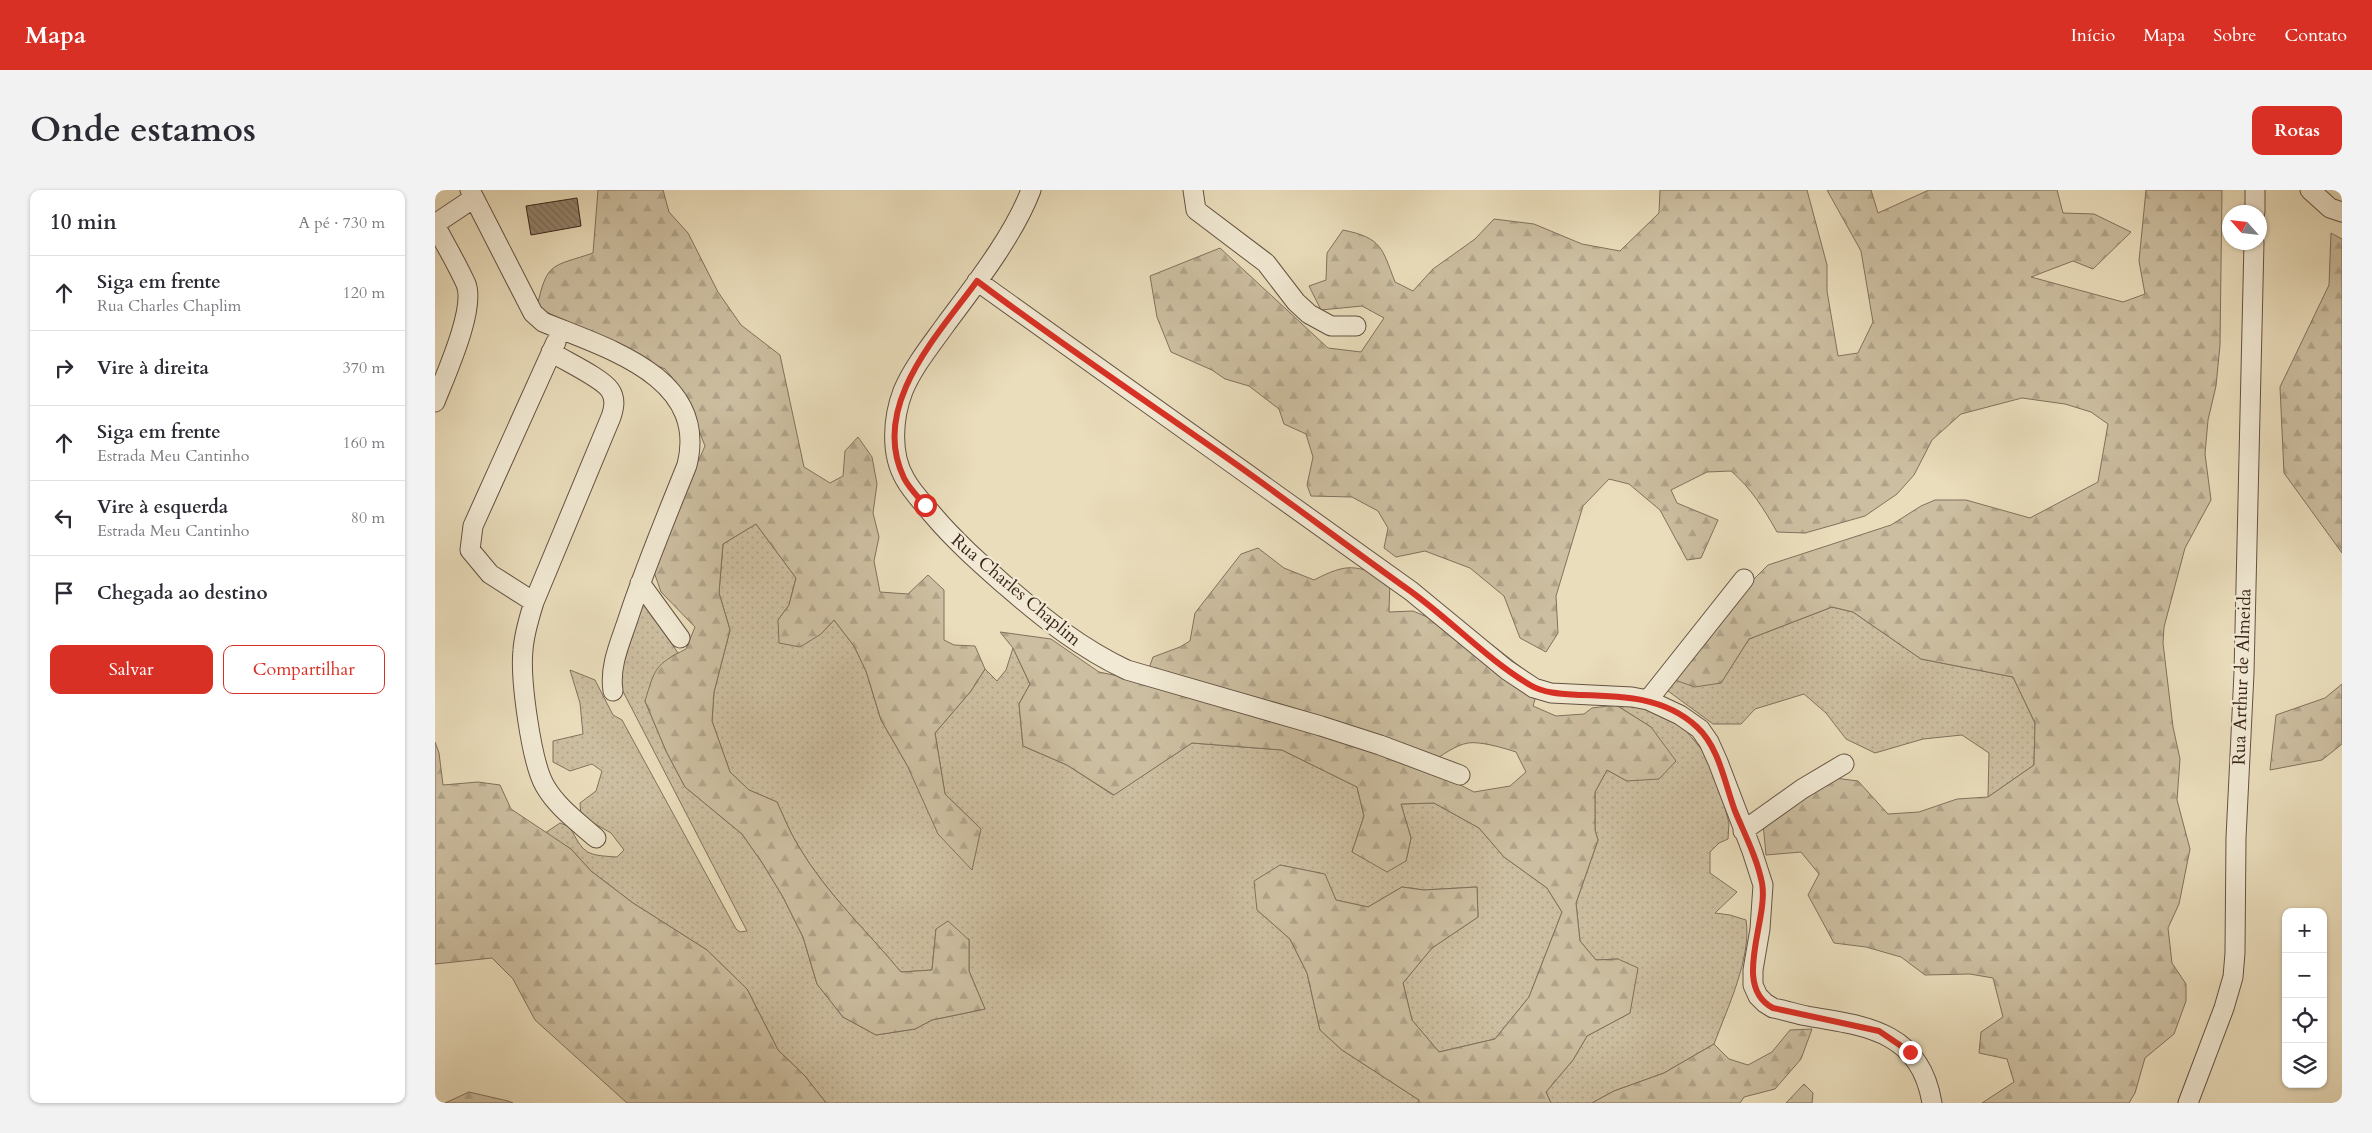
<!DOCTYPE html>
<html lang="pt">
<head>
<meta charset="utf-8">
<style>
  :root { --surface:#fff; --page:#f2f2f3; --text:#2b2b33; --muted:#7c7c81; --line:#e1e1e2; --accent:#d93025 }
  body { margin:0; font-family:Cardo,serif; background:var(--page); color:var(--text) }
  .controls { position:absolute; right:15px; bottom:15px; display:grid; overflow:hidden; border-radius:10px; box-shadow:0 1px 4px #0004 }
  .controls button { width:45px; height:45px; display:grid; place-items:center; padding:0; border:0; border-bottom:1px solid var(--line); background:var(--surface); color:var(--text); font:25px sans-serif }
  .compass { position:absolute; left:1787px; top:15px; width:45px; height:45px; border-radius:50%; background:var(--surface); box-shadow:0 1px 4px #0004; rotate:297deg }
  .stop { position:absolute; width:15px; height:15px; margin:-11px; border:4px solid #d93025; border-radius:50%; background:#fff }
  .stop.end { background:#d93025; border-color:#fff; box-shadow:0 1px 5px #0008 }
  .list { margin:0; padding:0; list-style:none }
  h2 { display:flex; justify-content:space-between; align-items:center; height:65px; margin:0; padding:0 20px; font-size:21px }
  h2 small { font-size:16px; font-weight:400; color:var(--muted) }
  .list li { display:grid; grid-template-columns:32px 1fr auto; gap:15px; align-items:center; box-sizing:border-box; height:75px; padding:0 20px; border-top:1px solid var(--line) }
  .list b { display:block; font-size:19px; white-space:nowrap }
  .list p { margin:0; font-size:16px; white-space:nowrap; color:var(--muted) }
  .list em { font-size:16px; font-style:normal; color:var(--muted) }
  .actions { display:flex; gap:10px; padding:15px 20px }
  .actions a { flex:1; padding:11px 0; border:1px solid var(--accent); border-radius:10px; text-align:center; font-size:18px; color:var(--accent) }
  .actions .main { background:var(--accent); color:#fff }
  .icon { flex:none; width:28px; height:28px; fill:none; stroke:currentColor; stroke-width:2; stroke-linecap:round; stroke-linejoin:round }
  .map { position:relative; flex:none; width:1907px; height:913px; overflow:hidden; border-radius:10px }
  header { display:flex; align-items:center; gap:30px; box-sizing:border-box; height:70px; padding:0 25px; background:var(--accent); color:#fff }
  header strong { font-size:24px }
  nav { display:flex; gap:28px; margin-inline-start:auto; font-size:18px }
  .intro { display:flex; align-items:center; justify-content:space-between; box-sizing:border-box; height:120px; padding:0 30px }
  h1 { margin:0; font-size:35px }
  .button { padding:12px 22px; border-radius:10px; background:var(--accent); color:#fff; font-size:18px; font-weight:700 }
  main { display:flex; gap:30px; padding:0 30px }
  aside { flex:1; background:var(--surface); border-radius:10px; box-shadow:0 1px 4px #0004 }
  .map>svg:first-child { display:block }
  .grass { fill:url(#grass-dots); stroke:#82715d }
  .forest { fill:url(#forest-firs); stroke:#82715d }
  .building { fill:url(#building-back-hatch); stroke:#38241a }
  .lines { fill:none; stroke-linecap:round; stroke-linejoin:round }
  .minor-casing { stroke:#645242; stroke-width:21 }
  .minor { stroke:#f1e9d3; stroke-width:19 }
  .route { stroke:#d93025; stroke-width:6 }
  .labels { text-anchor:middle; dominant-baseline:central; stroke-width:4.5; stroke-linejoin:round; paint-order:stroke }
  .street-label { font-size:18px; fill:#38241a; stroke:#f1e9d3 }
</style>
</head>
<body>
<header>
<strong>Mapa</strong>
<nav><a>Início</a><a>Mapa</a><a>Sobre</a><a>Contato</a></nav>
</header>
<div class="intro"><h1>Onde estamos</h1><a class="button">Rotas</a></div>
<main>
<aside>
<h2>10 min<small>A pé · 730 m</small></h2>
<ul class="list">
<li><svg class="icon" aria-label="ahead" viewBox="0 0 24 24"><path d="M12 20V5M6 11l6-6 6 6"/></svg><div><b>Siga em frente</b><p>Rua Charles Chaplim</p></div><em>120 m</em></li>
<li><svg class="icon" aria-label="right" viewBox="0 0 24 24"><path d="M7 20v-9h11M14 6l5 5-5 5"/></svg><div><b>Vire à direita</b></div><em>370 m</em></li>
<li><svg class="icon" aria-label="ahead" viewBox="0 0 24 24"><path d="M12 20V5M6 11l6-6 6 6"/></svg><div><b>Siga em frente</b><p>Estrada Meu Cantinho</p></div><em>160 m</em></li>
<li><svg class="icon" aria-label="left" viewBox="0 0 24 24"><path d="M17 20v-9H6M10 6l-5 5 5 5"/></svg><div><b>Vire à esquerda</b><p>Estrada Meu Cantinho</p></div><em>80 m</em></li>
<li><svg class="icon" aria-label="arrive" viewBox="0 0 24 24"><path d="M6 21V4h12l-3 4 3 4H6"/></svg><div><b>Chegada ao destino</b></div></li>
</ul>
<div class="actions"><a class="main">Salvar</a><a>Compartilhar</a></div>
</aside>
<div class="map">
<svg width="1907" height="913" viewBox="0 0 1907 913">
  <defs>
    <pattern id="grass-dots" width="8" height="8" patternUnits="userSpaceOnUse" patternTransform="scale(1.25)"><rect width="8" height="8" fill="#ccbea0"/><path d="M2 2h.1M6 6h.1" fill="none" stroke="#b0a389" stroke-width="1.8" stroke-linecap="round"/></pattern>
    <pattern id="forest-firs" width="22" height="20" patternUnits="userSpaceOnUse" patternTransform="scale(1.25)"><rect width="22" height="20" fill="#ccbea0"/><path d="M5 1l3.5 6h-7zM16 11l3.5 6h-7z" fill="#b0a389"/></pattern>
    <pattern id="building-back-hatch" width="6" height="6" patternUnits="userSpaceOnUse" patternTransform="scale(1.25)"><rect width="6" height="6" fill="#95846e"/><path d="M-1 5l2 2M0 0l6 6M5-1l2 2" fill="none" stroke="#7b6c5a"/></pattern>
  </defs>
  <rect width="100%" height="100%" fill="#eaddbb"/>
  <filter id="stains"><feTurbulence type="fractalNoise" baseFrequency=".004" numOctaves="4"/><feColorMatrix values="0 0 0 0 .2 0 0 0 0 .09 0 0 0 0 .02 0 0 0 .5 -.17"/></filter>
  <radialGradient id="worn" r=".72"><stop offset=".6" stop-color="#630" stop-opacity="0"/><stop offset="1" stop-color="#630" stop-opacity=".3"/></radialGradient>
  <path class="grass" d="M321 334 361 388 354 415 343 430 386 444 399 430 419 456 431 481 446 530 472 575 546 639 510 604 500 543 536 501 550 479 562 491 571 480 578 458 595 494 584 514 588 556 632 575 678 605 757 553 847 560 922 597 929 626 917 662 971 671 976 648 966 614 999 613 1044 638 1069 667 1112 698 1127 722 1094 807 1060 849 1004 862 977 830 968 793 997 758 1043 727 1042 697 989 700 967 697 933 717 901 710 889 684 845 675 822 720 855 749 872 783 885 840 907 860 984 910V913H391L370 886 343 860 312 799 272 760 198 713 156 681 136 659 110 643 125 633 135 637C149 665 152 665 182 667L189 660 176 643 146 626 145 613 161 601 167 581 157 574 135 581 118 572V551L148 544 145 513 135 480 160 490 178 525 187 530 301 739 305 742 312 741 179 484 207 409 243 463 236 467 210 511 231 561 250 597 307 644 328 674 348 707 368 747 382 794 408 827 441 845 480 839 497 830 550 819 534 781V749L501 739 497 780 466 782C432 741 391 703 364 657 355 643 349 627 342 612L314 600 295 582 277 531 279 502 295 440 284 403 288 354Z
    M1397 417 1418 422 1486 469 1578 487 1600 533 1599 575 1553 607 1554 563 1527 545 1488 549 1440 563 1411 549 1391 523 1369 504 1320 519 1306 534H1278L1229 498 1234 488 1286 493 1314 449Z
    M1208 511 1242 530 1278 573 1294 633 1293 649 1284 653 1275 662V683L1302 702 1280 723 1295 725 1311 730C1317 767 1292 819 1279 854L1229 883 1179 901 1157 913H1116L1111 902 1138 870 1152 846 1195 823 1183 769 1161 770 1145 751 1141 713 1163 650 1160 640V602L1172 580 1192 591 1216 537 1181 515Z"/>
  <path class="forest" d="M163 0H228L234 22 253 43 283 102 306 135 345 165 369 277 395 293 408 286 410 261 423 247 437 267 442 294 438 323 444 347 439 371 445 402 473 404 493 385 509 400V450L519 455 540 456 550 479 536 501 500 543 510 604 546 639 537 680 503 644 472 575 446 530 431 481 419 456 399 430 386 444 365 457 344 453 343 430 354 415 361 388 321 334 288 354 284 403 295 440 279 502 277 531 295 582 314 600 342 612C349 627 355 643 364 657 391 703 432 741 466 782L497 780 501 739 513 731 534 750V781L550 819 497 830 480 839 441 845 408 827 382 794 368 747 348 707 328 674 307 644 250 597 231 561 210 511C220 479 219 475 251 459L260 437 226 402 219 382 248 305 270 256 249 202 230 179 187 161 102 117C112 71 117 77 158 63Z
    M1225 0H1372L1392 75V101L1403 166 1423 163 1438 132 1426 61 1392 0H1436L1443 23 1494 0H1622L1628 23 1659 24 1696 42 1658 79 1638 71 1596 87 1688 112 1710 104 1704 71 1711 0H1787L1785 155 1781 196 1773 230 1770 264 1776 310 1750 358 1729 437 1728 453 1738 537 1745 569 1742 610 1755 659 1744 714 1733 738 1737 773 1751 794V811L1739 844 1710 868 1700 903 1694 913H1547L1579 892 1572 869 1544 863 1546 842 1568 827 1558 788 1535 784 1490 785 1466 767 1431 757 1399 753 1373 705 1384 684 1366 662 1331 665 1328 633 1392 587 1423 591 1453 624 1484 622 1522 609 1553 607 1599 575 1600 533 1578 487 1486 469 1418 422 1397 417 1314 449 1286 493 1260 497 1234 488 1276 432 1333 375 1456 335 1486 316 1500 310H1531L1595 328 1663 292 1673 234 1656 222 1630 214 1587 208 1526 224 1497 250 1479 285 1462 304 1430 326 1370 343 1342 342C1329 319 1316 298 1296 281L1272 282 1236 300 1242 313 1283 330 1266 368 1252 370 1225 320 1194 294 1174 289 1148 316 1121 406 1123 443 1111 462 1085 448 1069 406 1035 378 990 361 961 367 949 358 953 338 943 321 917 307 876 306 872 295 878 267 871 244 849 234 844 219 814 196 790 189 777 180 736 162 722 127 715 86 785 58 893 158 926 162 949 128 927 116 886 120 874 96 891 90 892 63 908 40C947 48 947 58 960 92L978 101 998 79 1040 49 1059 29 1099 34 1147 54 1185 61 1224 23Z
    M1896 43 1907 49V363L1849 283 1845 197 1894 95Z
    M823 358 849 378 879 390C914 372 919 376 955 388L954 422 978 421 1056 454 1105 492 1098 516 1121 526 1149 524 1157 518 1181 515 1216 537 1241 571 1224 589 1192 591 1172 580 1160 602V640L1163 650 1141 713 1145 751 1161 770 1183 769 1203 778 1195 823 1152 846 1138 870 1111 902 1116 913H984V910L907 860 885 840 872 783 855 749 822 720 819 691 845 675 890 684 901 710 933 717 967 697 989 700 1042 697 1043 727 997 758 968 793 977 830 1004 862 1060 849 1094 807 1127 722 1112 698 1069 667 1044 638 999 613 966 614 976 648 971 671 952 682 917 662 929 626 922 597 847 560 757 553 679 605 632 575 588 556 584 514 595 494 578 458 565 442 616 449 664 482 731 496 936 557 1010 587 1039 602 1075 596 1091 582 1081 562C1069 558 1045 551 1033 553 1021 555 1007 565 997 572L713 481 718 467 745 457 755 451 760 423 806 364Z
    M1907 494V554L1887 570 1835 580 1841 525 1890 508Z
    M0 552 4 563 8 595 43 592 65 595 76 619 136 659 156 681 198 713 272 760 312 799 343 860 370 886 391 913H192L100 830 78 789 57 768 0 774Z
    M1377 839 1366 869 1340 899 1309 907 1305 913H1157L1179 901 1229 883 1279 854 1294 869 1313 875 1337 862 1355 840Z
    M1369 894 1378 903 1377 913H1351Z
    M34 902 73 911 78 913H10Z"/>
  <path class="building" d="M142 8 146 36 96 45 91 16Z"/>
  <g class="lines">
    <g class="minor-casing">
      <path id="minor" d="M35 0 98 123 108 132C170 158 274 186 252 275 232 325 211 375 194 426 186 451 174 475 178 501
        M596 0C579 45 540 95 511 134 496 155 478 177 468 201 458 227 455 264 470 289 477 302 489 314 498 325 520 351 545 373 571 396 609 429 647 459 692 480L886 536 945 555 1025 585
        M758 0 761 20 831 73 861 112 874 124 896 136H921
        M1875 0 1895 18 1907 22
        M1820 22V0
        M0 34 39 8
        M0 35C10 54 22 74 31 94 41 119 10 186 0 212
        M542 91 976 401 1072 480 1099 498 1116 503 1197 507 1213 510 1245 525 1265 539 1274 552 1283 572 1317 661 1328 695 1325 739 1318 780V795L1323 806 1330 813 1338 818C1350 820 1361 824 1372 826 1433 836 1485 842 1497 913
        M116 162C130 171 167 188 175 200 181 209 179 218 176 227L99 412C94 428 89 444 88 460 85 488 96 572 110 596 122 617 143 632 161 648
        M205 393 245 448
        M99 412 55 384 35 360 38 336 121 152
        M1213 510 1309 389
        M1308 641 1367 599 1409 574
        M1753 913 1789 818 1798 787 1800 763 1801 648 1809 483 1819 52"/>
    </g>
    <use href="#minor" class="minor"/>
  </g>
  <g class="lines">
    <path class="route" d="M490 315C483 307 474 298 469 288 434 216 503 145 542 91 628 156 717 215 805 277 861 317 915 358 971 398 1014 428 1050 468 1095 495 1110 504 1129 504 1146 505 1187 506 1230 507 1262 537 1284 557 1290 594 1300 621 1310 645 1322 668 1327 693 1334 730 1296 796 1338 818L1444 841 1475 862"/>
  </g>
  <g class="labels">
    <g class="street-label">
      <text transform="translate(581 400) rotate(40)">Rua Charles Chaplim</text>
      <text transform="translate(1807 487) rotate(-88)">Rua Arthur de Almeida</text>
    </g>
  </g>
  <rect width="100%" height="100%" filter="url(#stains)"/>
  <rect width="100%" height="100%" fill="url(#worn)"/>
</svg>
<div class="controls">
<button>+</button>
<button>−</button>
<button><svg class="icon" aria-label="locate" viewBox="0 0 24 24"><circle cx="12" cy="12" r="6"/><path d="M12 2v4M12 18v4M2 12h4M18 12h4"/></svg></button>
<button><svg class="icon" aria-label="layers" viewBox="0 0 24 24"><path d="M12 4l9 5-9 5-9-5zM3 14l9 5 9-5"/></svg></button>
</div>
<svg class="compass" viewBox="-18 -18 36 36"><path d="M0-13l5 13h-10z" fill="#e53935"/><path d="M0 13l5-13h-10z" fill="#7c7c81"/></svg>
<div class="stop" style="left:490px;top:315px"></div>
<div class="stop end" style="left:1475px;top:862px"></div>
</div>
</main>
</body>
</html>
